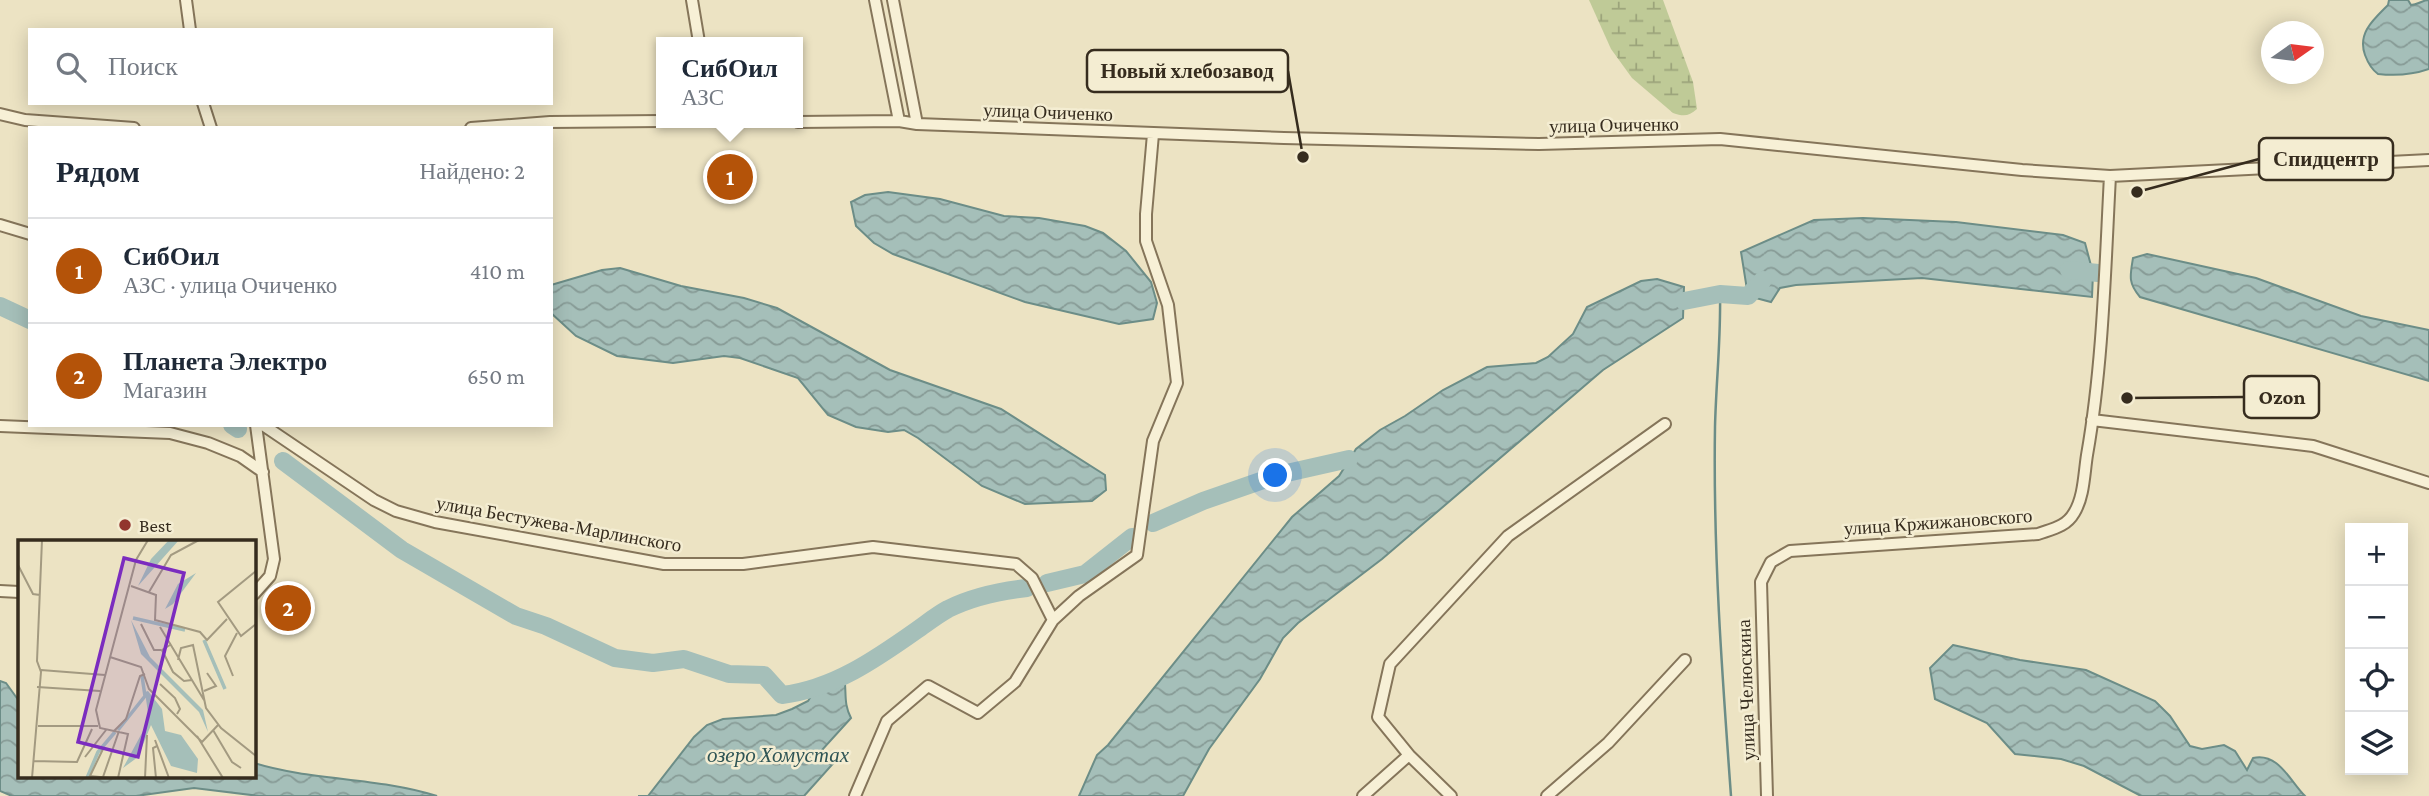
<!DOCTYPE html>
<html lang="ru">
<head>
<meta charset="utf-8">
<style>
  :root { --surface:#fff; --page:#f6f6f7; --text:#1f2937; --muted:#747a83; --line:#e0e1e3; --accent:#b45309 }
  body { margin:0; font-family:"Crimson Pro",serif; background:var(--page); color:var(--text) }
  .controls { position:absolute; right:21px; bottom:21px; display:grid; overflow:hidden; border-radius:0px; box-shadow:0 4px 18px #0003 }
  .controls button { width:63px; height:63px; display:grid; place-items:center; padding:0; border:0; border-bottom:2px solid var(--line); background:var(--surface); color:var(--text); font:35px sans-serif }
  .compass { position:absolute; left:2261px; top:21px; width:63px; height:63px; border-radius:50%; background:var(--surface); box-shadow:0 4px 18px #0003; rotate:76deg }
  .you { position:absolute; left:1276px; top:476px; width:24px; height:24px; margin:-18px; border:5px solid #fff; border-radius:50%; background:#1a73e8; box-shadow:0 0 0 10px #1a73e833 }
  .badge { display:grid; place-items:center; width:46px; height:46px; border-radius:50%; background:var(--accent); color:#fff; font-size:23px; font-weight:700 }
  .pin { position:absolute; translate:-50% -50%; border:4px solid #fff; box-shadow:0 2px 7px #0006 }
  .popup { position:absolute; left:656px; top:37px; width:147px; height:91px; box-sizing:border-box; display:grid; place-content:center; border-radius:0px; background:var(--surface); filter:drop-shadow(0 2px 5px #0005); font-size:23px; white-space:nowrap; color:var(--muted) }
  .popup b { font-size:26px; color:var(--text) }
  .popup::after { content:''; position:absolute; left:50%; top:100%; margin-left:-14px; border:14px solid transparent; border-top-color:var(--surface) }
  .list { margin:0; padding:0; list-style:none }
  h2 { display:flex; justify-content:space-between; align-items:center; height:91px; margin:0; padding:0 28px; font-size:30px }
  h2 small { font-size:23px; font-weight:400; color:var(--muted) }
  .list li { display:grid; grid-template-columns:46px 1fr auto; gap:21px; align-items:center; box-sizing:border-box; height:105px; padding:0 28px; border-top:2px solid var(--line) }
  .list b { display:block; font-size:26px; white-space:nowrap }
  .list p { margin:0; font-size:23px; white-space:nowrap; color:var(--muted) }
  .list em { font-size:23px; font-style:normal; color:var(--muted) }
  .icon { flex:none; width:38px; height:38px; fill:none; stroke:currentColor; stroke-width:2; stroke-linecap:round; stroke-linejoin:round }
  .map { position:relative; flex:none; width:2429px; height:796px; overflow:hidden }
  .search { position:absolute; background:var(--surface); box-shadow:0 4px 18px #0003; left:28px; top:28px; width:525px; height:77px; display:flex; align-items:center; gap:18px; box-sizing:border-box; padding:0 24px; border-radius:0px; color:var(--muted); font-size:26px }
  .panel { position:absolute; background:var(--surface); box-shadow:0 4px 18px #0003; left:28px; top:126px; width:525px; height:301px; border-radius:0px }
  .map>svg:first-child { display:block }
  .wetland { fill:url(#wetland-marsh) }
  .water { fill:url(#water-waves); stroke:#6c8d87; stroke-width:2 }
  .lines { fill:none; stroke-linecap:round; stroke-linejoin:round }
  .stream { stroke:#6c8d87; stroke-width:2.5 }
  .river { stroke:#a5bfb9; stroke-width:18 }
  .minor-casing { stroke:#85755a; stroke-width:14 }
  .minor { stroke:#f7f0d6; stroke-width:10 }
  .poi-dot { fill:#92352d; stroke:#f4edd2; stroke-width:2.5 }
  .labels { text-anchor:middle; dominant-baseline:central; stroke-width:5; stroke-linejoin:round; paint-order:stroke }
  .street-label { font-size:19px; fill:#362c1e; stroke:#f4edd2 }
  .poi-label { font-size:19px; fill:#362c1e; stroke:#f4edd2; text-anchor:start }
  .water-label { font-size:21px; font-style:italic; fill:#2e5455; stroke:#f4edd2 }
  .inset-river { fill:none; stroke:#a5bfb9; stroke-width:3.5 }
  .inset-road { fill:none; stroke:#a39a81; stroke-width:2 }
  .view { fill:#7b2cbf; fill-opacity:0.15; stroke:#7b2cbf; stroke-width:3.5 }
  .inset-edge { fill:none; stroke:#362c1e; stroke-width:3.5 }
  .leader { fill:none; stroke:#362c1e; stroke-width:2.5 }
  .callout-dot { fill:#362c1e; stroke:#f4edd2; stroke-width:2.5 }
  .callout { fill:#f4edd2; stroke:#362c1e; stroke-width:2.5 }
  .callout-label { font-size:21px; text-anchor:middle; font-weight:bold; fill:#362c1e }
</style>
</head>
<body>
<div class="map">
<svg width="2429" height="796" viewBox="0 0 2429 796">
  <defs>
    <pattern id="wetland-marsh" width="20" height="14" patternUnits="userSpaceOnUse" patternTransform="scale(1.75)"><rect width="20" height="14" fill="#bfca97"/><path d="M1 5h8M5 5V1M11 12h8M15 12V8" fill="none" stroke="#9ca47b"/></pattern>
    <pattern id="water-waves" width="16" height="10" patternUnits="userSpaceOnUse" patternTransform="scale(1.75)"><rect width="16" height="10" fill="#a5bfb9"/><path d="M0 5q4-4 8 0t8 0" fill="none" stroke="#879b96"/></pattern>
  </defs>
  <rect width="100%" height="100%" fill="#ece3c3"/>
  <path class="wetland" d="M1589 0H1663L1693 82 1697 109C1689 116 1684 117 1673 113L1632 78 1611 49Z"/>
  <path class="water" d="M2389 0H2408L2411 5C2418 5 2422 0 2429 0V69C2412 75 2396 76 2378 74 2371 69 2368 63 2365 55 2357 33 2374 19 2388 5Z
    M888 192 940 199 1004 216 1039 218 1085 226 1103 233 1126 251 1151 282 1157 303 1153 319 1119 324 1025 302 893 254 874 243 856 226 851 202 865 195Z
    M1863 218 1956 222 2063 235 2085 243 2093 273 2092 297 1922 278 1796 285 1780 288 1771 302 1748 296 1741 252 1814 220Z
    M2147 254 2256 278 2361 316 2429 330V381L2140 297C2128 283 2130 276 2133 258Z
    M620 268 681 286 744 298 777 308 890 370 1001 409 1105 475 1106 490 1092 501 1025 504 982 486 918 438 904 430 888 432 856 427 828 415 798 378 740 358 724 356 673 363 617 356 576 336 551 313V285L602 270Z
    M1657 279 1684 287 1683 318 1603 370 1382 559 1298 623 1283 638 1260 679 1209 749 1183 796H1079L1097 755 1108 745 1292 517 1339 476 1356 449 1380 430 1405 416 1443 390 1487 367 1536 363 1548 357 1573 334 1587 307 1641 281Z
    M1953 645 2020 660 2086 670 2155 701 2170 716 2190 746 2202 749 2224 745 2235 751 2247 770 2253 758C2278 752 2290 781 2305 796H2141L2084 766 2061 759 2015 754 1987 723 1935 699 1930 668Z
    M844 676C847 692 843 703 851 718L821 751 838 758 804 796H638H648L694 737 707 725 723 719 776 715 792 709 808 701 817 687 827 677Z
    M0 681 6 683 19 701V777H254V763C312 781 376 777 437 796H259L194 788 136 796H12L0 791Z"/>
  <g class="lines">
    <path class="stream" d="M1720 294C1721 339 1716 383 1715 427 1713 550 1722 673 1731 796"/>
    <path class="river" d="M2069 270 2098 273
      M1684 301 1720 294 1748 296 1763 280
      M0 306 30 320
      M232 425 238 429
      M283 461 402 550 516 616 546 626 615 658 653 663 684 659 729 674 764 675 782 695C833 689 876 659 917 630 927 623 937 615 948 609 972 597 1000 591 1027 588
      M1153 523 1203 501 1278 475 1349 459
      M1047 583 1085 574 1132 537"/>
    <g class="minor-casing">
      <path id="minor" d="M186 0 190 30
        M692 0 699 42
        M875 0 899 121
        M893 0 917 124
        M203 103 211 128
        M0 114 25 120 134 128
        M798 122 899 121 917 124 1284 138 1539 144 1720 139 2022 170 2110 176 2429 160
        M471 128 550 122 662 121
        M0 225 30 234
        M2092 420 2313 446 2429 483
        M263 425 374 500 396 511 435 522 664 564H743L873 547 1016 564 1032 578 1053 620
        M0 426 170 433 208 443 240 456 263 472
        M0 591 19 592
        M254 594 270 576 274 559 256 425
        M1409 755 1378 717 1390 664 1508 536 1665 424
        M855 796 887 721 928 686 978 713 1015 682 1053 620 1079 596 1137 555 1153 441 1177 383 1168 305 1146 241V214L1153 134
        M1363 796 1409 755 1451 796
        M1547 796 1608 743 1685 660
        M1767 796 1761 582 1771 562 1790 551 2038 534C2052 529 2066 527 2074 513 2084 497 2084 474 2087 455 2103 364 2105 269 2110 176"/>
    </g>
    <use href="#minor" class="minor"/>
  </g>
  <circle class="poi-dot" cx="125" cy="525" r="7"/>
  <g class="labels">
    <g class="street-label">
      <text transform="translate(1048 112) rotate(2)">улица Очиченко</text>
      <text transform="translate(1614 125) rotate(-1)">улица Очиченко</text>
      <text transform="translate(1938 522) rotate(-4)">улица Кржижановского</text>
      <text transform="translate(559 524) rotate(10)">улица Бестужева-Марлинского</text>
      <text transform="translate(1746 690) rotate(-92)">улица Челюскина</text>
    </g>
    <g class="poi-label">
      <text x="139" y="525">Best</text>
    </g>
    <g class="water-label">
      <text x="778" y="755">озеро Хомустах</text>
    </g>
  </g>
  <g transform="translate(18 540)">
    <rect width="238" height="238" fill="#ece3c3"/>
    <path d="M151 0H161L120 46 133 19ZM178 33 155 64 147 69 160 44ZM113 80 132 117 185 170 190 192 181 172 123 114ZM130 151 144 169 147 191 163 195 180 219 179 233 153 226 133 185 120 217 105 228 131 180 127 152Z" fill="#a5bfb9"/>
    <path class="inset-river" d="M115 78 167 90M186 100 207 149M100 190 127 156 124 136M69 238 80 212 97 192"/>
    <path class="inset-road" d="M0 25 15 54 22 55M238 31 200 62 223 96 238 84M113 46 138 55 137 80 182 92 189 100 209 79M131 52 153 15 181 0M123 84 136 110H143M142 87 186 160M152 105 144 110 155 132 166 141 174 140M92 117 123 127 131 149 184 202 201 184M160 120 163 108 175 105 188 168 203 188 238 216M23 130 87 135M215 136 207 116 219 93M142 144 157 158 162 169 159 174M19 147 82 151M186 151 198 146 189 133M20 186H80M195 190 214 222 223 228M96 191 108 179 122 136 127 134M179 196 205 238M137 200 151 238M85 209 72 236 92 238M67 217 88 190M15 221 59 222 74 189M85 237 101 191M14 238 23 132 19 121 24 0M100 238 110 194 82 188 78 170 118 20 130 0M127 238 129 195M138 238 135 208 139 206"/>
    <path class="view" d="M106 18 166 33 120 217 60 202Z"/>
    <rect width="238" height="238" class="inset-edge"/>
  </g>
  <path class="leader" d="M1303 157L1288 71M2137 192L2259 159M2127 398L2244 397"/>
  <g class="callout-dot">
    <circle cx="1303" cy="157" r="7"/>
    <circle cx="2137" cy="192" r="7"/>
    <circle cx="2127" cy="398" r="7"/>
  </g>
  <g class="callout">
    <rect x="1087" y="50" width="201" height="42" rx="7"/>
    <rect x="2259" y="138" width="134" height="42" rx="7"/>
    <rect x="2244" y="376" width="75" height="42" rx="7"/>
  </g>
  <g class="callout-label">
    <text x="1187" y="78">Новый хлебозавод</text>
    <text x="2326" y="166">Спидцентр</text>
    <text x="2282" y="404">Ozon</text>
  </g>
</svg>
<div class="controls">
<button>+</button>
<button>−</button>
<button><svg class="icon" aria-label="locate" viewBox="0 0 24 24"><circle cx="12" cy="12" r="6"/><path d="M12 2v4M12 18v4M2 12h4M18 12h4"/></svg></button>
<button><svg class="icon" aria-label="layers" viewBox="0 0 24 24"><path d="M12 4l9 5-9 5-9-5zM3 14l9 5 9-5"/></svg></button>
</div>
<svg class="compass" viewBox="-18 -18 36 36"><path d="M0-13l5 13h-10z" fill="#e53935"/><path d="M0 13l5-13h-10z" fill="#747a83"/></svg>
<div class="you"></div>
<div class="pin badge" style="left:730px;top:177px">1</div>
<div class="popup"><b>СибОил</b>АЗС</div>
<div class="pin badge" style="left:288px;top:608px">2</div>
<div class="search"><svg class="icon" aria-label="search" viewBox="0 0 24 24"><circle cx="10" cy="10" r="6"/><path d="M15 15l6 6"/></svg>Поиск</div>
<section class="panel">
<h2>Рядом<small>Найдено: 2</small></h2>
<ul class="list">
<li><span class="badge">1</span><div><b>СибОил</b><p>АЗС · улица Очиченко</p></div><em>410 m</em></li>
<li><span class="badge">2</span><div><b>Планета Электро</b><p>Магазин</p></div><em>650 m</em></li>
</ul>
</section>
</div>
</body>
</html>
